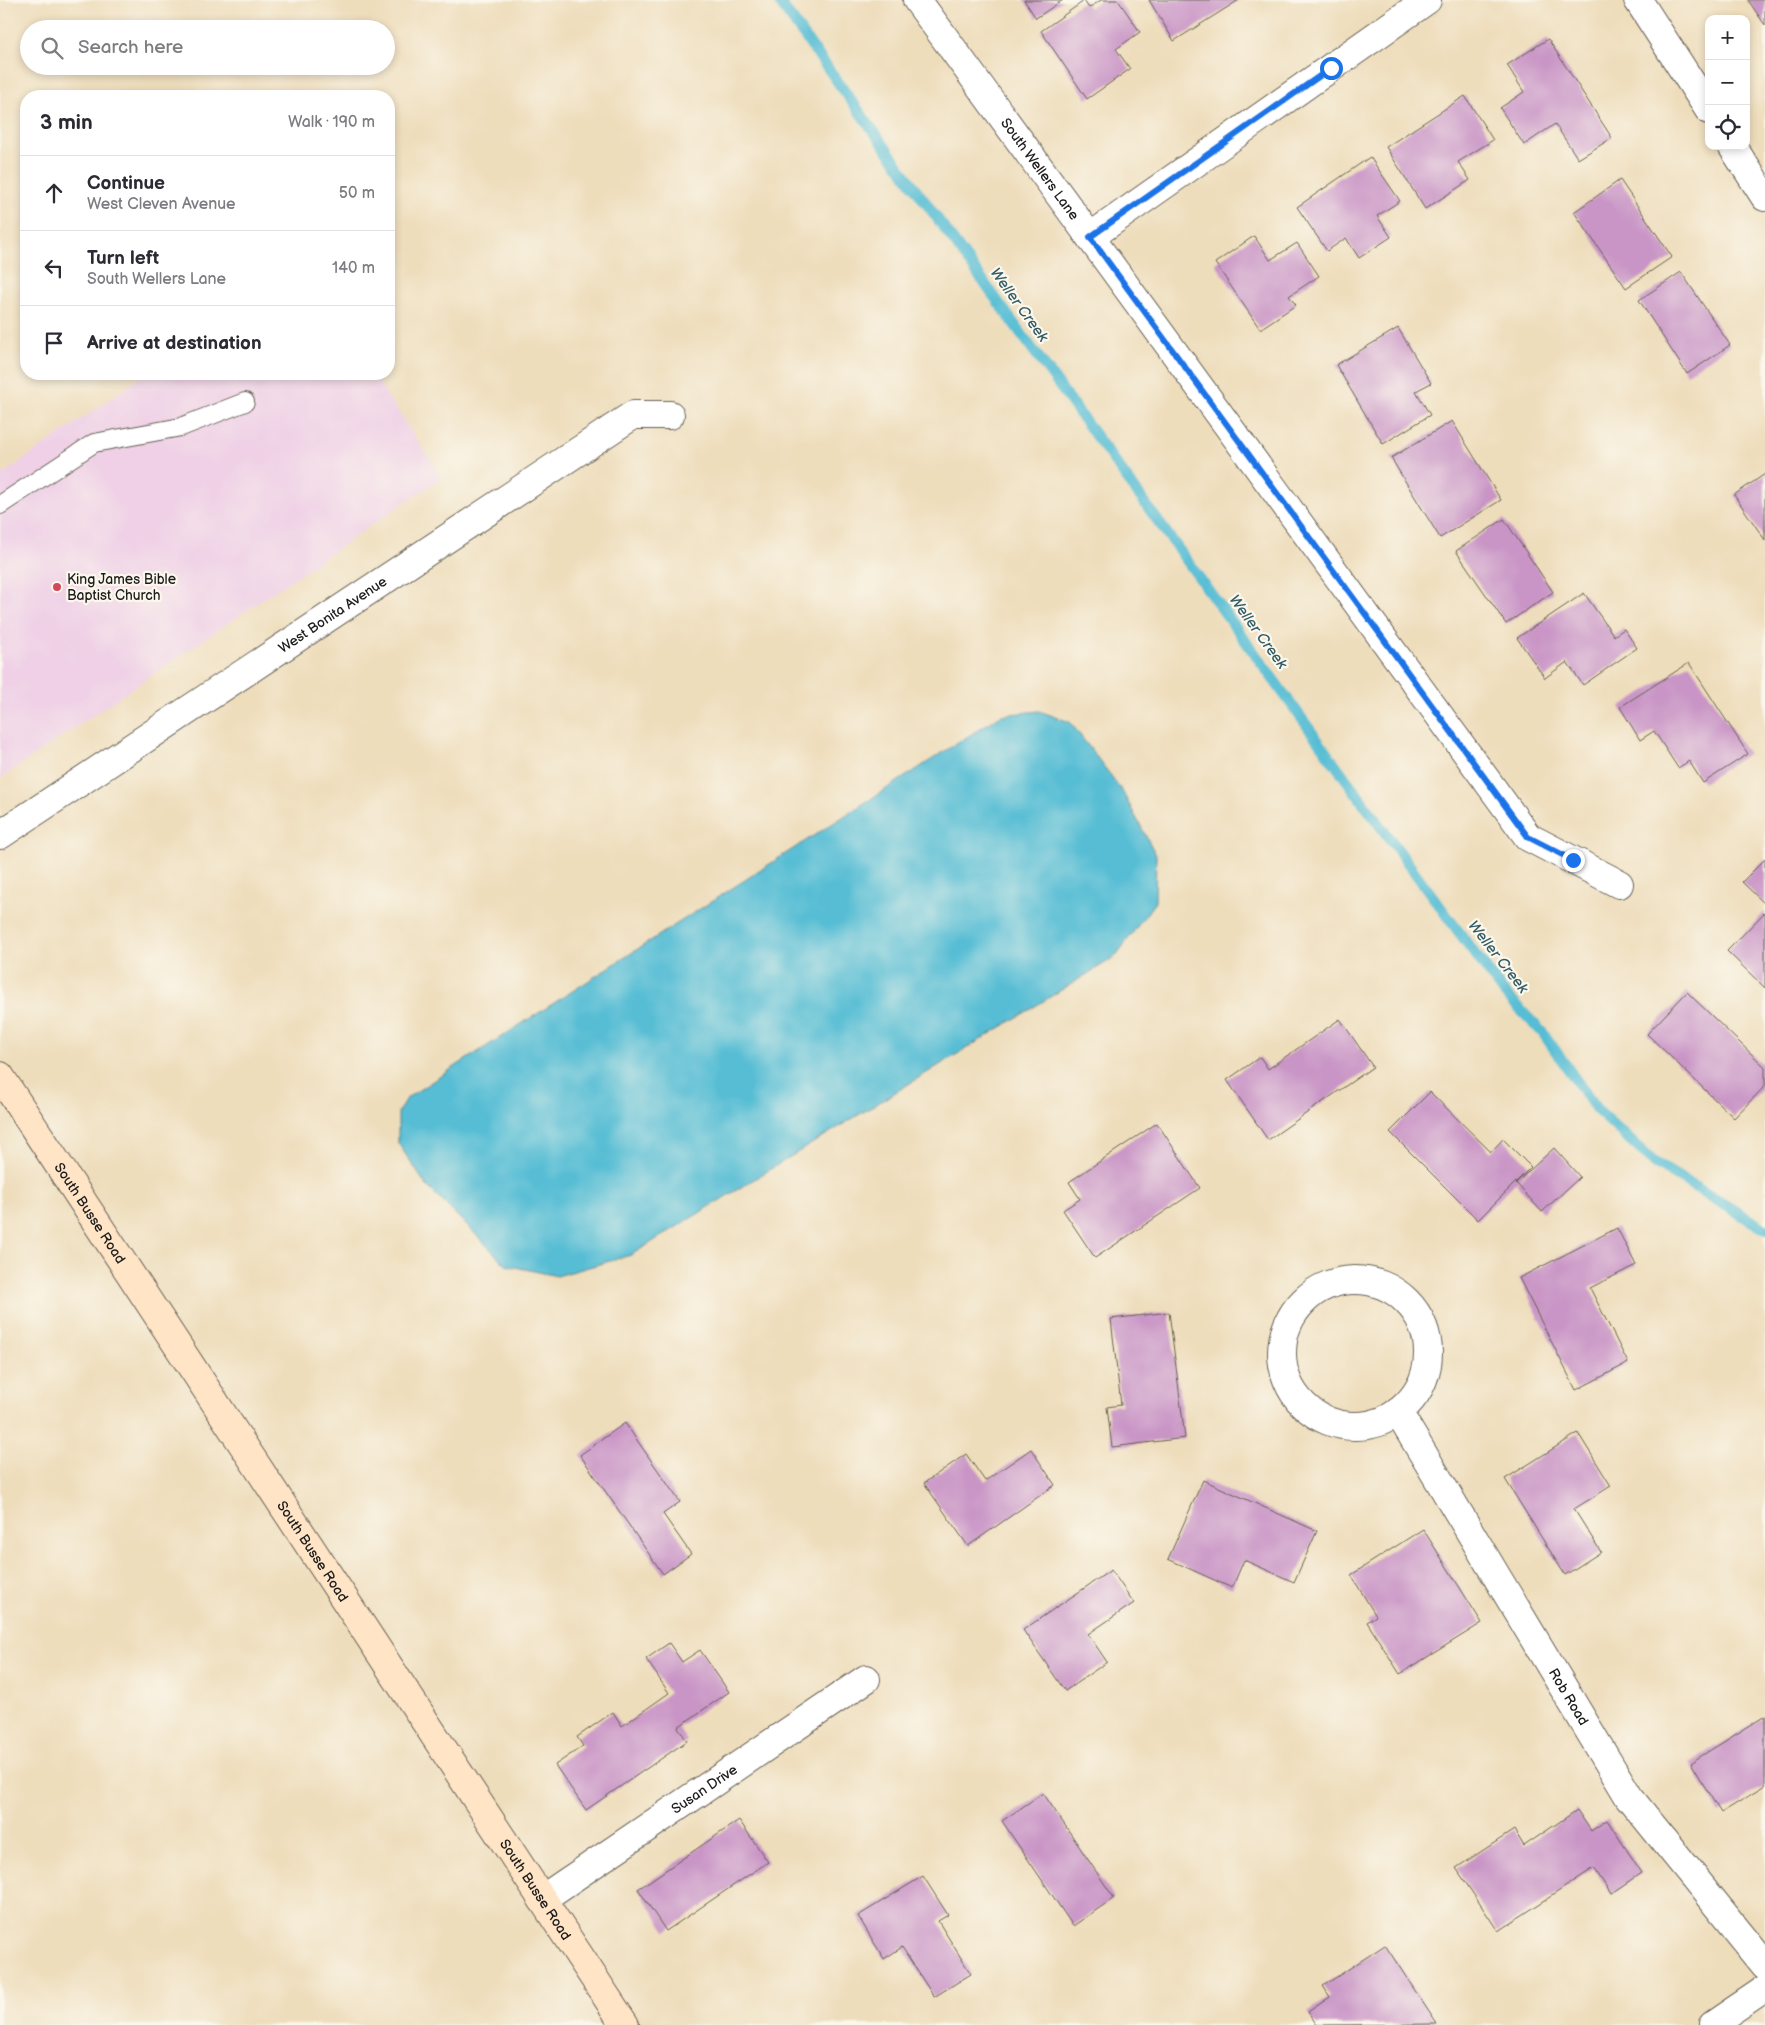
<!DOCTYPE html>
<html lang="en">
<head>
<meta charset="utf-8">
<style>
  :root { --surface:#fff; --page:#f2f2f3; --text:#2b2b33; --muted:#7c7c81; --line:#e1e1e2 }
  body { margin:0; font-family:"Balsamiq Sans",sans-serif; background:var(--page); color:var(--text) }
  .controls { position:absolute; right:15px; top:15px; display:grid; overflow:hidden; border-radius:10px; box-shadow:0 2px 8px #0003 }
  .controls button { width:45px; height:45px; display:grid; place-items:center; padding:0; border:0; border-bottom:1px solid var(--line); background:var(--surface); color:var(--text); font:25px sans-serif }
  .stop { position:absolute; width:15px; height:15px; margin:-11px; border:4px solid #1a73e8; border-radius:50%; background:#fff }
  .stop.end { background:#1a73e8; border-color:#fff; box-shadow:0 1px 5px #0008 }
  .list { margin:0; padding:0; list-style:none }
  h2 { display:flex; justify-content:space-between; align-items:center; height:65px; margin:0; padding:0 20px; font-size:21px }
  h2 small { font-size:16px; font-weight:400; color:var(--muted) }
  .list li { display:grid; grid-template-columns:32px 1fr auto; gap:15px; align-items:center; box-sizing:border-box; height:75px; padding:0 20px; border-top:1px solid var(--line) }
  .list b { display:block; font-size:19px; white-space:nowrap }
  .list p { margin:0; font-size:16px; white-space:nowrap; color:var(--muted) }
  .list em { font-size:16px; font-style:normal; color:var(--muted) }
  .icon { flex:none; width:28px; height:28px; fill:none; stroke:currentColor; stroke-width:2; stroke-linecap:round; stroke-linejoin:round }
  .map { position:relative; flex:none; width:1765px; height:2025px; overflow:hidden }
  .search { position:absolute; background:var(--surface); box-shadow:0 2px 8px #0003; left:20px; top:20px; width:375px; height:55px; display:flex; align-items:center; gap:12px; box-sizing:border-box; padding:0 18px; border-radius:28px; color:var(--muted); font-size:19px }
  .panel { position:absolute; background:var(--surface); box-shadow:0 2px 8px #0003; left:20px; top:90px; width:375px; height:290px; border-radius:20px }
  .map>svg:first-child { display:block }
  .built { fill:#efd0e6 }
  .water { fill:#56bdd4; stroke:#396c78 }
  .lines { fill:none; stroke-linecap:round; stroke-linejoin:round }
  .stream { stroke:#56bdd4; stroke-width:11 }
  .building { fill:#c995c6 }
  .service-casing { stroke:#666054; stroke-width:20 }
  .minor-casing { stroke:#666054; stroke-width:30 }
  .secondary-casing { stroke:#666054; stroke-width:30 }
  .service { stroke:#fff; stroke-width:18 }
  .minor { stroke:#fff; stroke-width:28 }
  .secondary { stroke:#ffe4c6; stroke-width:28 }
  .route { stroke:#1a73e8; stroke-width:6 }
  .poi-dot { fill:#d1495b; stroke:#fbf7ec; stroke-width:2 }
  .labels { text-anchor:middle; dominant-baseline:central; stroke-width:4.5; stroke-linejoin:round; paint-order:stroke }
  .street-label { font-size:14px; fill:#1c1c1c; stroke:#fbf7ec }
  .poi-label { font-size:14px; fill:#1c1c1c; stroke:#fbf7ec; text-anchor:start }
  .water-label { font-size:15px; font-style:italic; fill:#335c66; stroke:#fbf7ec }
</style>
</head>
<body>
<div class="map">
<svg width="1765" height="2025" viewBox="0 0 1765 2025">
  <rect width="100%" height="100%" fill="#fbf7ec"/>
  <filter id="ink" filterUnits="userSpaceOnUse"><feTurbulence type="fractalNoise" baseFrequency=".02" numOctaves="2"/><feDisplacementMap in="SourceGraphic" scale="10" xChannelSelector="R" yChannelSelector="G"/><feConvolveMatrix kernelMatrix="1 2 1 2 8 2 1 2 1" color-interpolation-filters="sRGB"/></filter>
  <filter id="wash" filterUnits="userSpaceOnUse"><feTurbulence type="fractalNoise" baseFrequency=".0096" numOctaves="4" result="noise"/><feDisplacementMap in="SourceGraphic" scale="20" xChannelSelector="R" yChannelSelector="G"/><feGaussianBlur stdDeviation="1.12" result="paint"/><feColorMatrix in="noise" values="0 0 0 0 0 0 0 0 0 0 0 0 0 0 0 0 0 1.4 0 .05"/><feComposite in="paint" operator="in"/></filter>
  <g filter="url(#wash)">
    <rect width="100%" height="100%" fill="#edb"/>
    <path class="built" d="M145 374H373L442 477 0 779V476Z"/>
    <path class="water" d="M1039 711 1070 722 1121 789 1156 855 1155 902 1115 957 631 1255 557 1276 506 1265 426 1185 398 1143V1112L408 1097 1001 715Z"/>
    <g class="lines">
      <path class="stream" d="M778 0 1381 827 1505 994 1543 1033 1597 1110 1655 1163 1765 1229"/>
    </g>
    <g id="blocks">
      <path class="building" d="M1024 0H1063L1036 18Z
        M1101 0H1118L1140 32 1116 49 1130 69 1087 99 1041 31 1084 1 1089 8Z
        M1149 0H1239L1174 41Z
        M1748 0H1765V25Z
        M1548 39 1612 138 1578 159 1555 124 1524 145 1500 108 1524 92 1507 65Z
        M1465 96 1493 140 1458 162 1470 180 1425 209 1386 147Z
        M1370 157 1400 201 1377 216 1391 237 1359 258 1346 238 1327 251 1297 207Z
        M1620 180 1672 257 1626 288 1574 212Z
        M1254 236 1270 260 1297 243 1319 276 1289 296 1296 305 1260 329 1215 263Z
        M1681 272 1730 345 1687 374 1639 300Z
        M1398 328 1431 383 1416 391 1430 415 1383 444 1336 365Z
        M1452 421 1501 500 1440 538 1391 458Z
        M1765 474V540L1734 495Z
        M1504 519 1553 592 1506 624 1456 551Z
        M1584 593 1614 636 1624 629 1637 648 1583 685 1567 662 1545 678 1517 638Z
        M1689 663 1748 754 1703 783 1689 761 1678 768 1654 731 1640 740 1620 707Z
        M1765 859V904L1742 882Z
        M1765 912V988L1727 951Z
        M1687 992 1765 1067V1086L1734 1118 1647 1034Z
        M1340 1019 1373 1067 1268 1140 1227 1080 1260 1057 1268 1069Z
        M1430 1092 1491 1152 1503 1139 1531 1167 1478 1220 1390 1132Z
        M1157 1123 1200 1188 1095 1258 1063 1210 1080 1199 1069 1182Z
        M1554 1148 1580 1177 1542 1212 1516 1183Z
        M1617 1228 1636 1265 1590 1288 1628 1363 1576 1390 1519 1278Z
        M1169 1312 1185 1438 1112 1447 1107 1407 1121 1405 1111 1319Z
        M625 1423 680 1502 663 1514 691 1554 663 1574 580 1455Z
        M1578 1433 1611 1486 1574 1509 1601 1552 1565 1575 1505 1479Z
        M1031 1449 1055 1485 968 1546 924 1483 966 1454 985 1481Z
        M1203 1480 1317 1531 1294 1582 1244 1560 1232 1588 1168 1559Z
        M1423 1529 1482 1623 1400 1674 1367 1622 1376 1616 1351 1575Z
        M1111 1570 1134 1603 1088 1634 1107 1662 1065 1691 1023 1630Z
        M669 1643 682 1662 700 1650 729 1692 678 1727 687 1741 586 1810 555 1765 583 1746 577 1737 613 1712 622 1726 669 1693 646 1659Z
        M1765 1716V1786L1721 1813 1690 1763Z
        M1043 1793 1114 1898 1073 1926 1002 1821Z
        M1577 1810 1591 1831 1607 1820 1642 1873 1611 1894 1594 1868 1498 1931 1456 1868 1514 1830 1524 1846Z
        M739 1820 768 1862 666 1931 638 1889Z
        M923 1876 948 1915 938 1921 971 1974 934 1997 902 1947 884 1959 858 1916Z
        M1385 1945 1437 2024 1317 2025 1308 2012 1330 1997 1323 1986Z"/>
    </g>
  </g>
  <g filter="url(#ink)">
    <use href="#blocks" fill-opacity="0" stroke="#666054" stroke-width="1"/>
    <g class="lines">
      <g class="service-casing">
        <path id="service" d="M0 505 94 443 181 427 245 402"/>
      </g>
      <g class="minor-casing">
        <g id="minor">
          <path id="s1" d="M917 0 1528 837 1619 884"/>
          <path d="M1638 0 1709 110"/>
          <path d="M1732 146 1765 197"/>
          <path d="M1090 237 1427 0"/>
          <path id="s2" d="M0 835 633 415H670"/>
          <circle cx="1355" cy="1353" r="73"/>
          <path id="s3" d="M1398 1412 1629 1797 1765 1965"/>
          <path id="s4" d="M542 1899 866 1679"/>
          <path d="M1712 2025 1765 1989"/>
        </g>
      </g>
      <g class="secondary-casing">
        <g id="secondary">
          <path id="s5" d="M0 1076 625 2025"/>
        </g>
      </g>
      <use href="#service" class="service"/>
      <use href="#minor" class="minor"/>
      <use href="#secondary" class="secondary"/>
    </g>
  </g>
  <g class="lines" filter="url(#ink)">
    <path class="route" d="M1331 68 1090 237 1528 837 1573 860"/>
  </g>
  <circle class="poi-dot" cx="57" cy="587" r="5"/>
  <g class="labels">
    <g class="street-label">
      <text stroke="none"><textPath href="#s1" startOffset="209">South Wellers Lane</textPath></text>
      <text stroke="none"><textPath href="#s2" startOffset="399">West Bonita Avenue</textPath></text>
      <text stroke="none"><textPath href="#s5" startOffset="164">South Busse Road</textPath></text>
      <text stroke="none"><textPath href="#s5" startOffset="569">South Busse Road</textPath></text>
      <text stroke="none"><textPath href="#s3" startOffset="332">Rob Road</textPath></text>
      <text stroke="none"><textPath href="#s4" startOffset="196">Susan Drive</textPath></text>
      <text stroke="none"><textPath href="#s5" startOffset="974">South Busse Road</textPath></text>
    </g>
    <g class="poi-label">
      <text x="67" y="579">King James Bible<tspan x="67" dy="16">Baptist Church</tspan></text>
    </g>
    <g class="water-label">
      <text transform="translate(1019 305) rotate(54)">Weller Creek</text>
      <text transform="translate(1258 632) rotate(54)">Weller Creek</text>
      <text transform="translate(1498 957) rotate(52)">Weller Creek</text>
    </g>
  </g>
</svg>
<div class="controls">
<button>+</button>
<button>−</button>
<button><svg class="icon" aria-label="locate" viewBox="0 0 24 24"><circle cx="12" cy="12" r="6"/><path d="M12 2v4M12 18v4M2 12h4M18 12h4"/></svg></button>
</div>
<div class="stop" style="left:1331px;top:68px"></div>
<div class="stop end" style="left:1573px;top:860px"></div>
<div class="search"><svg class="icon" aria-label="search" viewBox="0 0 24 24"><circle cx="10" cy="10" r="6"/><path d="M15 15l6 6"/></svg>Search here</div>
<section class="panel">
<h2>3 min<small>Walk · 190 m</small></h2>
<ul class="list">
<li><svg class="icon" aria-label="ahead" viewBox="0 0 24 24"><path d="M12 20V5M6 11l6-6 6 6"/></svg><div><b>Continue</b><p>West Cleven Avenue</p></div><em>50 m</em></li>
<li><svg class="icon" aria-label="left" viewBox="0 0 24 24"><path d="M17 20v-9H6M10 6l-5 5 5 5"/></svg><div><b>Turn left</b><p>South Wellers Lane</p></div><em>140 m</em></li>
<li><svg class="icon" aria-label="arrive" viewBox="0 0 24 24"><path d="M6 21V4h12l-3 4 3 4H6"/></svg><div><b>Arrive at destination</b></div></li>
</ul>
</section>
</div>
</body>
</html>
